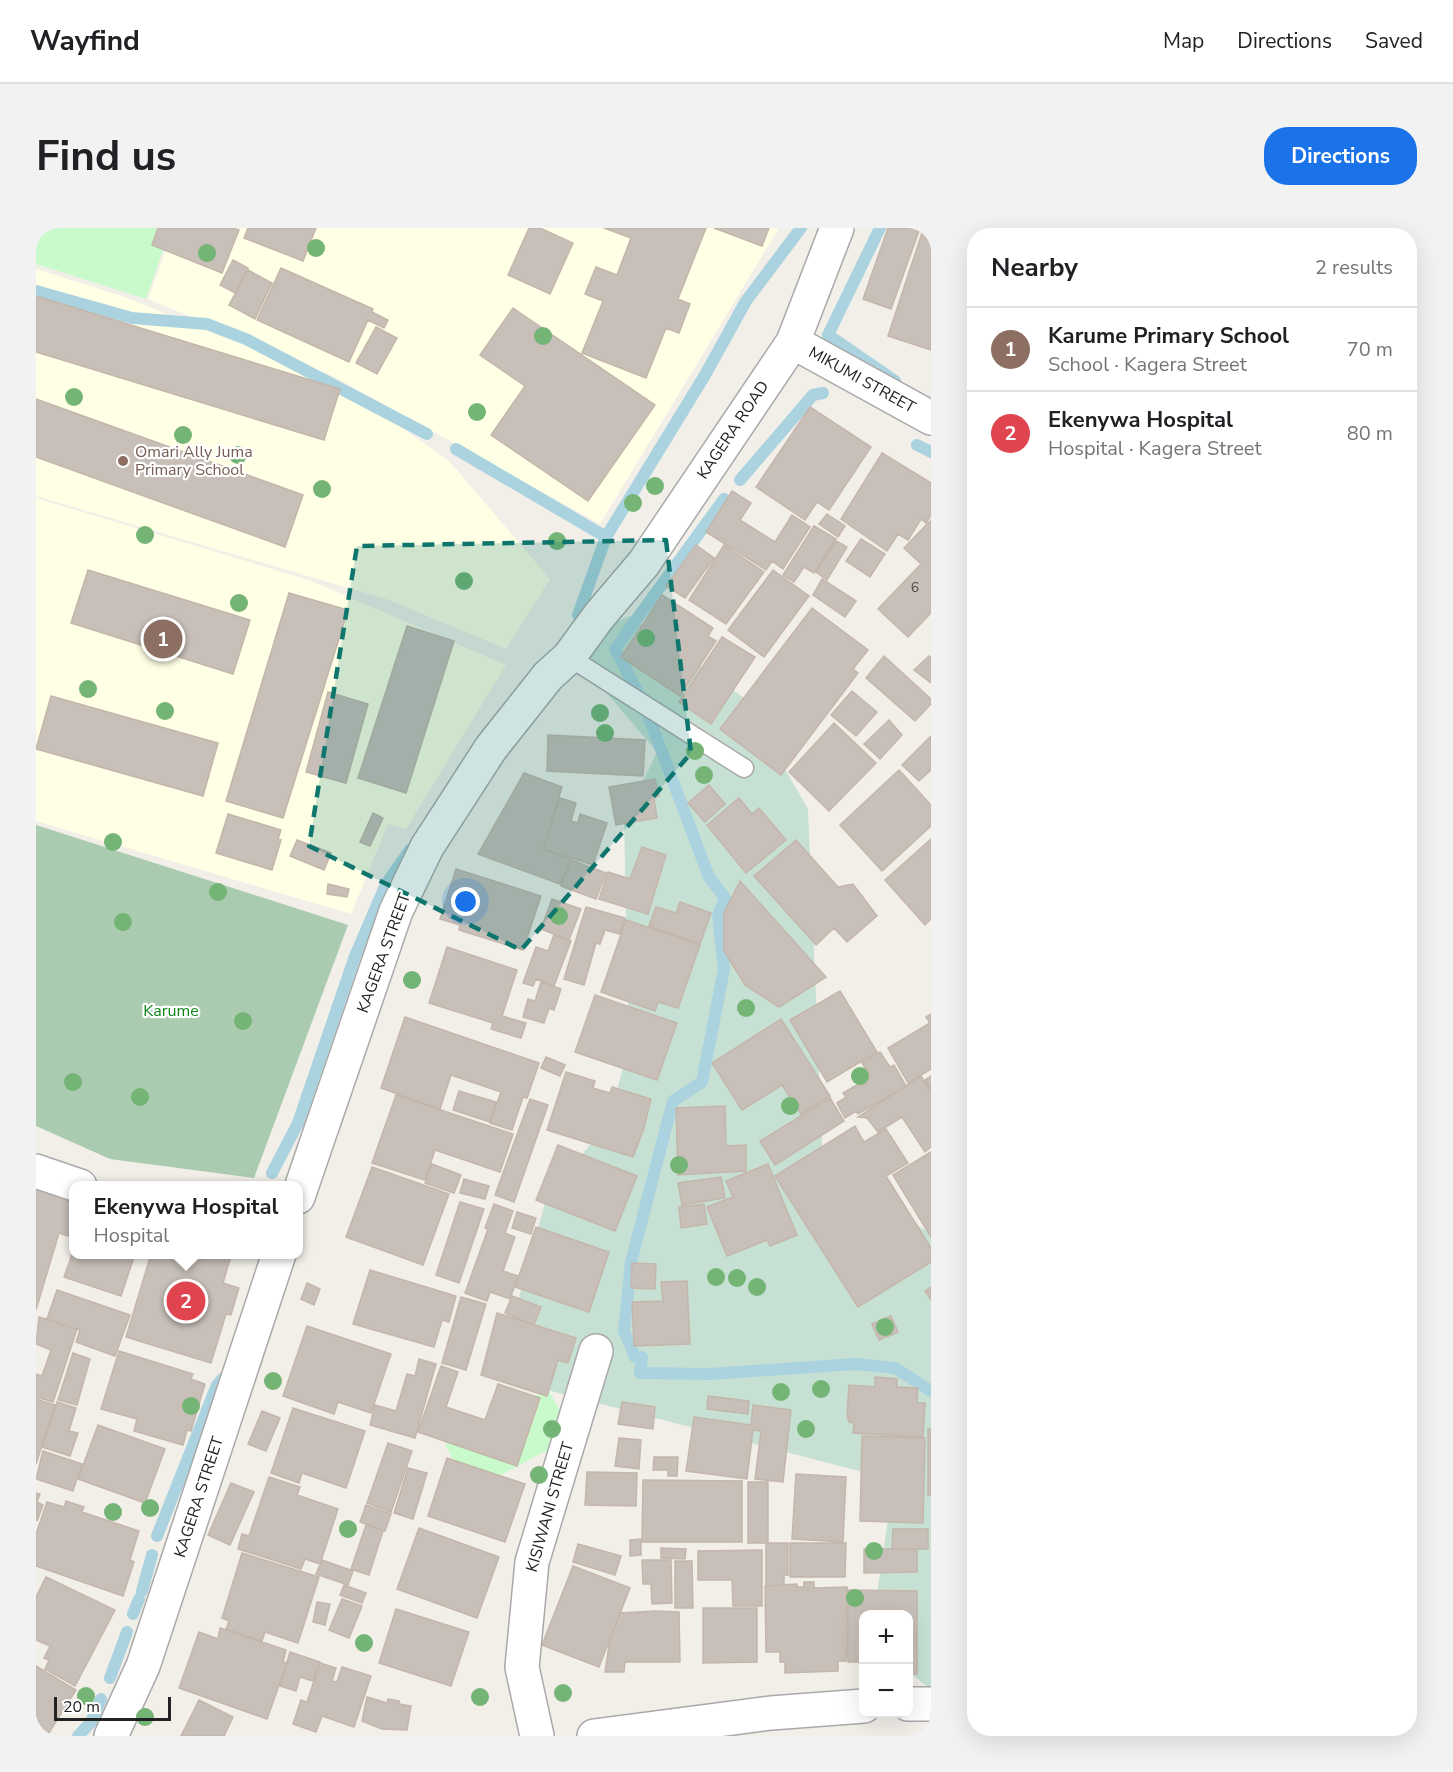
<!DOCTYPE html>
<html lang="en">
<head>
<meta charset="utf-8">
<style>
  :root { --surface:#fff; --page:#f2f2f2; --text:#202124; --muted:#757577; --line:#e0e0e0; --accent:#1a73e8 }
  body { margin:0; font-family:"Nunito Sans",sans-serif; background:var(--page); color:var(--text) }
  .controls { position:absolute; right:18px; bottom:18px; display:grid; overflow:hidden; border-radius:12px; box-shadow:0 6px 24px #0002 }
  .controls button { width:54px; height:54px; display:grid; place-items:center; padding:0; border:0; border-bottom:2px solid var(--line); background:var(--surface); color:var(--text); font:30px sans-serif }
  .scale { position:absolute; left:18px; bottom:15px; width:117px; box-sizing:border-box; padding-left:6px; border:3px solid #222; border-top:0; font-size:16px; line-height:21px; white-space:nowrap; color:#222; -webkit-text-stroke:4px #fff; paint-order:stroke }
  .you { position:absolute; left:430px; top:674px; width:21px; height:21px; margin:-15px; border:4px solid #fff; border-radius:50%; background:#1a73e8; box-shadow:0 0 0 9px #1a73e833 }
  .badge { display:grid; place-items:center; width:39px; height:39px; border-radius:50%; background:var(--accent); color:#fff; font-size:20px; font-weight:700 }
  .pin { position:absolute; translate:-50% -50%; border:3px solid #fff; box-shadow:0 2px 6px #0006 }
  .popup { position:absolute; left:33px; top:953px; width:234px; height:78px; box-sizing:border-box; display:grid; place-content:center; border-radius:12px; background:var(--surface); filter:drop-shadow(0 2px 4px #0005); font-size:20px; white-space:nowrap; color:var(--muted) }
  .popup b { font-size:22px; color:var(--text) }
  .popup::after { content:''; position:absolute; left:50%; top:100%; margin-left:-12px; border:12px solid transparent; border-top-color:var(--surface) }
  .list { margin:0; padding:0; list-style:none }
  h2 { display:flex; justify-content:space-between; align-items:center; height:78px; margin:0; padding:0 24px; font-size:26px }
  h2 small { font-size:20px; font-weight:400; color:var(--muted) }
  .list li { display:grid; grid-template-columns:39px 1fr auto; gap:18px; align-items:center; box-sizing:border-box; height:84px; padding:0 24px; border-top:2px solid var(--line) }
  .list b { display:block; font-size:22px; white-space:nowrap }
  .list p { margin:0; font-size:20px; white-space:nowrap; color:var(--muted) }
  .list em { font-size:20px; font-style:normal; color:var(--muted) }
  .map { position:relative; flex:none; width:895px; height:1508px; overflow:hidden; border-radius:24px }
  header { display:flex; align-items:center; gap:36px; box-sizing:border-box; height:84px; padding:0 30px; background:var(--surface); border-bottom:2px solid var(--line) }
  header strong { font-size:28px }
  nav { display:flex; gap:33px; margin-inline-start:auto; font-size:21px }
  .intro { display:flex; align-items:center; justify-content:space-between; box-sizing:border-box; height:144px; padding:0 36px }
  h1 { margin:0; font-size:42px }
  .button { padding:15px 27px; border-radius:24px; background:var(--accent); color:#fff; font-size:21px; font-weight:700 }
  main { display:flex; gap:36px; padding:0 36px }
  aside { flex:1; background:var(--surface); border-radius:24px; box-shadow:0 6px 24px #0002 }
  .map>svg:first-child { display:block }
  .education { fill:#ffffe5 }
  .wetland { fill:#c6e0d4 }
  .cemetery { fill:#aacbaf }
  .park { fill:#c8facc }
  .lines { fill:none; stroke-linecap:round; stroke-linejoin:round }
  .stream { stroke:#aad3df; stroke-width:12 }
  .building { fill:#c7bfb8; stroke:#c4b6ab; stroke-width:1.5 }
  .service-casing { stroke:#a9a9a9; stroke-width:21 }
  .minor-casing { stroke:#a9a9a9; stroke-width:36 }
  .service { stroke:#fff; stroke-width:18 }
  .minor { stroke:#fff; stroke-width:33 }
  .tree { fill:#74b475 }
  .marked { fill:#0f766e; fill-opacity:0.2; stroke:#0f766e; stroke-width:4.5; stroke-dasharray:12 8; stroke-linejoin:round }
  .education-dot { fill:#8d6e63; stroke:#fff; stroke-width:2 }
  .labels { text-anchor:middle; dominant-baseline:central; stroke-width:4.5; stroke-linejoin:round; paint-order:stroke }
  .number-label { font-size:14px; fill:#4b4948 }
  .street-label { font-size:16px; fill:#222; stroke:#fff }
  .education-label { font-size:16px; fill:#785e54; stroke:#fff; text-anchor:start }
  .park-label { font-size:16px; fill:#0c8416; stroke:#fff }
</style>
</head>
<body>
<header>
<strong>Wayfind</strong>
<nav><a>Map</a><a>Directions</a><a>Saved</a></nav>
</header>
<div class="intro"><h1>Find us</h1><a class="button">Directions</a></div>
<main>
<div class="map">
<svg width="895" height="1508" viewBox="0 0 895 1508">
  <rect width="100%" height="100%" fill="#f2efe9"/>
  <path class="education" d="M138 0H743L564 296 295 147 112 71Z
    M0 41 86 68 303 156 413 233 514 351 470 421 353 372 0 268Z
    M0 270 273 352 470 437 370 601 352 596 315 686 0 593Z"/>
  <path class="wetland" d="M594 388 708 470 772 581 787 937 895 1006V1462L873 1444 872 1386H838L858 1252 461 1149 511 968 573 894 593 816 588 593 621 524 528 415Z"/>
  <path class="cemetery" d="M0 597 312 697 218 950 74 931 0 898Z"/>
  <path class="park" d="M0 0H135L110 71 0 36Z
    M512 1161 538 1208 435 1263 409 1217Z"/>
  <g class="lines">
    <path class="stream" d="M844 0 792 107 859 153
      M0 63 96 90 171 96 210 111 391 206
      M881 217 895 224
      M420 221 570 309
      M704 252 777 167 787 165
      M545 390 542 387 570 309 669 147 710 73 765 0
      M605 470 579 421 688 271
      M612 487 673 649 689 670 682 688 688 741 666 854 637 873 595 1034 588 1103 599 1129H606L604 1145 674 1146 819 1136 859 1140 895 1163
      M236 945 262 895 319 728 350 656 374 622
      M121 1308 181 1157 186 1151
      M106 1363 116 1327
      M97 1386 103 1371
      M74 1450 91 1404
      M42 1508 55 1494 65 1471"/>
  </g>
  <path class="building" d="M122 0H197L203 2 186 45 116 17Z
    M212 0H280L267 33 208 10Z
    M493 0H504L537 15 514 66 472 47Z
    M568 0H670L642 71 654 76 643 105 630 100 610 150 546 125 567 73 549 66 560 39 581 47 595 10Z
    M678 0H733L726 18Z
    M852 0H884L855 81 827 71Z
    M886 5 895 8V122L852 108Z
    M197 32 212 40 199 65 184 57Z
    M245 40 337 81 336 84 352 92 348 100 332 92 313 134 221 92Z
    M212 42 236 55 219 91 193 77Z
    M0 68 304 161 288 212 0 124Z
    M477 80 619 177 552 273 455 207 489 158 444 127Z
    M340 99 361 110 341 146 320 135Z
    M0 171 267 267 249 319 0 229Z
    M774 179 835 219 793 282 781 274 769 292 720 259Z
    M846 225 895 255V287L890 295 885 291 872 312 862 306 851 323 805 291Z
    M696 263 715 275 704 292 739 314 756 287 774 299 747 341 736 333 730 342 670 304Z
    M791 286 809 298 802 309 783 296Z
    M895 292V385L872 409 842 381 885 336 868 320Z
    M778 298 800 311 778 345 768 339 758 354 747 347Z
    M825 311 849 326 834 349 810 333Z
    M800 313 811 319 791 352 780 344Z
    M660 317 678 330 649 370 630 358Z
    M688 317 728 344 690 396 653 372Z
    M52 342 214 392 197 446 35 395Z
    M737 342 773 368 728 429 692 402Z
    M786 351 820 373 809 389 777 367Z
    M253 365 312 382 247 590 190 573Z
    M626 367 677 400 672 408 680 413 644 468 585 429Z
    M776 380 832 422 817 441 822 445 745 547 684 501Z
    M371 398 418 413 370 565 322 550Z
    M686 409 719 429 675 496 643 474Z
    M848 428 895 471V476L879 493 830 450Z
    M893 428 895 430V455L878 442Z
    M816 463 841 484 820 508 795 487Z
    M292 464 332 476 310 555 270 544Z
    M15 468 182 515 167 568 0 521Z
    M853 492 866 507 844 531 828 516Z
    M798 495 840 535 793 583 753 544Z
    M512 507 609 512 607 548 511 543Z
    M895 508V542L883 553 866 537Z
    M863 542 895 577V598L846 643 804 597Z
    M488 545 526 559 507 621 535 632 524 656 442 626Z
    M619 551 623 568 618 570 621 590 580 597 573 559Z
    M673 557 689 576 669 594 652 575Z
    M524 570 540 575 535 593 542 595 544 586 571 595 557 637 507 621Z
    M703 570 716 586 723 580 750 612 710 645 671 597Z
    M337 585 347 590 334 618 324 614Z
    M192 586 245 602 242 611 245 612 236 642 180 625Z
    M895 611V691L889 697 849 652Z
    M261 612 295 625 288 642 254 628Z
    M760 612 802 659 817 656 841 688 811 714 798 700 780 717 718 648Z
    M606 619 630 627 612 686 563 671 572 644 594 651Z
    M535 632 570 645 560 671 525 658Z
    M420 641 505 668 487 722 423 702 424 697 404 691Z
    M704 653 790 749 743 779 709 757 688 723V685Z
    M292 656 313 661 311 669 291 666Z
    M516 671 545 681 533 712 505 701Z
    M644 674 675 685 664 716 613 698 620 679 640 685Z
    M550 679 589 690 584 706 569 702 564 716 560 715 548 757 528 751Z
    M590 692 664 717 642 780 622 774 619 783 565 764Z
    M518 707 535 713 518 758 500 751 497 758 487 755 500 719 512 723Z
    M411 719 481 742 466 788 490 795 485 810 455 801 457 795 393 775Z
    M505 754 525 761 518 782 513 780 508 795 487 789 492 771 499 773Z
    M804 763 841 824 791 854 754 792Z
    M559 767 641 795 621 852 539 824Z
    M895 786V841L872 855 852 820 894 795 890 789Z
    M369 789 503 835 491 870 487 869 476 902 454 895 465 864 415 847 404 881 345 860Z
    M745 791 794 868 765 886 746 857 706 882 676 835Z
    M844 824 854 839 858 837 870 858 822 886 820 883 809 890 801 875 810 869 807 865 835 849 826 835Z
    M510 829 529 837 524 848 505 840Z
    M530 844 559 853 557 860 574 865 576 859 615 871 608 900 597 929 511 902Z
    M885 848 895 864V919L889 924 866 889 842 904 831 890 822 889Z
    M895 848V862L889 852Z
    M423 863 460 874 454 894 417 882Z
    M360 867 477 906 464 944 399 922 389 952 336 935Z
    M794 870 808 893 739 937 724 913Z
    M494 871 512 877 478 974 459 967Z
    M689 878 690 918 710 917V943L642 947 640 880Z
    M819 898 828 914 850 901 872 935 850 948 895 1020V1034L822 1079 739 948Z
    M522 917 601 948 579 1003 500 972Z
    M895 924V1009L857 947Z
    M396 936 425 947 418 965 389 955Z
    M732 936 761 1007 734 1018 731 1012 691 1028 671 979 697 969 690 953Z
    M336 939 413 966 387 1037 310 1009Z
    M685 949 689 970 646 977 642 955Z
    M428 951 453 958 449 971 424 965Z
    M0 956 38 968V990L32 1008 23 1005 0 1082Z
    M424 974 448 981 423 1055 400 1047Z
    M458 976 477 983 469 1005 479 1009 467 1043 482 1048 474 1071 454 1064 451 1073 429 1065 452 1001 449 1000Z
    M668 976 671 996 645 1000 643 979Z
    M481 984 500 990 495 1006 476 1000Z
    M500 999 573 1024 553 1084 479 1059Z
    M38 1021V1026H99L85 1068 28 1049Z
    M115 1026 195 1028 187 1055 203 1060 195 1087 190 1086 175 1135 90 1109Z
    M596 1035 620 1036 619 1061 595 1060Z
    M334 1042 420 1068 413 1094 406 1092 398 1119 317 1096Z
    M651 1053 654 1116 598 1118 596 1074 627 1073 625 1054Z
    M271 1055 284 1061 278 1077 265 1071Z
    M895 1059V1072L889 1063Z
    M21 1062 94 1087 79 1128 40 1114 44 1102 11 1091Z
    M476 1068 505 1079 498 1097 469 1085Z
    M425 1069 450 1076 430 1142 406 1135Z
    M461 1085 540 1110 532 1135 522 1132 511 1168 445 1147Z
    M855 1088 862 1104 843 1112 836 1096Z
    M3 1089 41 1101 17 1174 0 1169V1146L6 1148 15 1122 0 1116Z
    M271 1098 355 1126 335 1185 302 1174 298 1186 247 1168Z
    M83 1123 157 1146 155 1151 169 1156 155 1203 151 1202 147 1217 98 1203 101 1191 65 1181Z
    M37 1125 54 1131 41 1177 22 1172Z
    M383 1131 400 1136 379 1210 334 1197 339 1177 360 1183 371 1146 379 1148Z
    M405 1138 422 1144 410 1179 449 1192 462 1156 504 1170 481 1238 382 1204Z
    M839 1149 861 1151V1159L882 1160 881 1175H889L887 1209 817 1205 818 1195 813 1194 811 1187 813 1157 839 1159Z
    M672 1168 713 1173 712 1186 671 1181Z
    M0 1171 19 1177 0 1236Z
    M21 1174 40 1180 33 1203 42 1205 34 1228 6 1219Z
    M586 1174 619 1179 617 1201 582 1196Z
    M717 1177 755 1182 747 1254 719 1251 725 1203 717 1202 711 1251 650 1243 658 1189 715 1197Z
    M257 1180 329 1203 310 1260 266 1245 263 1255 235 1245Z
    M226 1183 244 1190 230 1223 212 1216Z
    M62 1197 129 1221 109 1275 42 1251Z
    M892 1201H895V1267H892Z
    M826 1208 889 1210 887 1295 824 1293Z
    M583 1210 605 1212 603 1241 579 1238Z
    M352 1215 376 1223 355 1284 331 1275Z
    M7 1223 46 1236 37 1263 0 1251Z
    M618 1229H642L641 1248H632V1242H617Z
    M411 1230 489 1256 469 1314 392 1288Z
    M372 1240 391 1245 377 1291 358 1285Z
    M551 1244 601 1245 600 1278 549 1277Z
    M760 1246 810 1249 807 1314 756 1311Z
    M233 1249 264 1259 261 1267 302 1281 284 1336 269 1331 265 1341 202 1321 206 1306 213 1308Z
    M607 1252 706 1253V1314H606Z
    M712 1254H732V1315H712Z
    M195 1255 218 1264 194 1317 172 1307Z
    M0 1265 4 1266 1 1274 7 1277 1 1293Z
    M30 1273 48 1279 46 1284 103 1303 94 1332 98 1334 87 1368 0 1338V1306L11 1274 28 1279Z
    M330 1277 355 1286 349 1303 324 1294Z
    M330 1297 347 1303 333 1347 315 1341Z
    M383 1300 463 1329 441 1390 361 1361Z
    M857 1301H892V1321H856Z
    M605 1311V1327L594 1328V1312Z
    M730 1315H752V1347H748V1357L730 1358Z
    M754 1315H810L809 1349H754Z
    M542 1316 585 1328 579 1347 537 1334Z
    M625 1320 650 1321 649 1331 625 1330Z
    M828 1321H881V1344L828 1345Z
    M726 1322V1378H697L696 1352H662V1323Z
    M206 1325 283 1349 262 1415 229 1404 226 1413 190 1401 193 1393 186 1390Z
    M286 1332 317 1343 312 1357 280 1346Z
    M606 1332H635L636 1375 616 1376 615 1356H607Z
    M639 1333H656L657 1380H639Z
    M537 1338 594 1360 563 1439 506 1417Z
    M10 1349 79 1382 39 1458 9 1441 13 1432 8 1430 14 1418 0 1412V1369Z
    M768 1354H778V1360L811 1359V1422L810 1433H802V1443L749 1445V1434H744V1424H730L729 1358 761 1356V1359H768Z
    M308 1357 330 1365 326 1375 304 1367Z
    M812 1362 881 1363V1446H872V1386H828V1434H812Z
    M306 1371 326 1378 313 1410 293 1402Z
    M281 1374 294 1376 289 1397 277 1394Z
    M667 1380H721V1434L667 1435Z
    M360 1381 433 1404 415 1458 343 1435Z
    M620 1383 643 1384 644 1434H589L588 1444H569L574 1411 584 1385Z
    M184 1400 250 1422 247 1434 251 1435 231 1491 143 1460 163 1404 182 1411Z
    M254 1424 284 1434 277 1453 264 1449 260 1463 244 1458Z
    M284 1435 300 1440 296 1453 301 1454 306 1439 335 1448 318 1499 286 1488 280 1504 257 1496 265 1472 271 1474Z
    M0 1438 40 1462 11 1508H0Z
    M331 1469 351 1475 352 1471 363 1473V1476L375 1478 371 1502 346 1501 326 1493Z
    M163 1472 197 1489 188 1508H145Z"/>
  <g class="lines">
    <g class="service-casing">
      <path id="service" d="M533 429 708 540"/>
    </g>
    <g class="minor-casing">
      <path id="minor" d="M757 114 895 190
        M0 943 44 958
        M262 969 360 683 391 619 455 520 512 448 533 429 563 388 608 335 757 114 801 0
        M872 1476H895
        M75 1508 107 1438 243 1026
        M501 1508 486 1439 496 1334 560 1123
        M558 1508 735 1485 828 1478"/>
    </g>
    <use href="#service" class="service"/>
    <use href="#minor" class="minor"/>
  </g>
  <g class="tree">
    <circle cx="280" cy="20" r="9"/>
    <circle cx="171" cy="25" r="9"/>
    <circle cx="507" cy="108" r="9"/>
    <circle cx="38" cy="169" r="9"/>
    <circle cx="441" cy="184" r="9"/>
    <circle cx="147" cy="207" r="9"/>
    <circle cx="202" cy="227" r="9"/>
    <circle cx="619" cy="258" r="9"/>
    <circle cx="286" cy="261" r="9"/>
    <circle cx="597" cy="275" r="9"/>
    <circle cx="109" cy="307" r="9"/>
    <circle cx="521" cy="313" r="9"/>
    <circle cx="428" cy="353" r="9"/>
    <circle cx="203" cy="375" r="9"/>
    <circle cx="610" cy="410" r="9"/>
    <circle cx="52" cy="461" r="9"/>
    <circle cx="129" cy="483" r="9"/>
    <circle cx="564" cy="485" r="9"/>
    <circle cx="569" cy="505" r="9"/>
    <circle cx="659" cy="523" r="9"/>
    <circle cx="668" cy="547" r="9"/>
    <circle cx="77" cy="614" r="9"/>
    <circle cx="182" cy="664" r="9"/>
    <circle cx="523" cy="688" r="9"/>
    <circle cx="87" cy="694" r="9"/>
    <circle cx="376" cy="752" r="9"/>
    <circle cx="710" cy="780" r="9"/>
    <circle cx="207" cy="793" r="9"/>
    <circle cx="824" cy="848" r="9"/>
    <circle cx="37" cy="854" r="9"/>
    <circle cx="104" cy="869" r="9"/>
    <circle cx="754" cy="878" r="9"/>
    <circle cx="643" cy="937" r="9"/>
    <circle cx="680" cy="1049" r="9"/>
    <circle cx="701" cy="1050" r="9"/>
    <circle cx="721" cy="1059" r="9"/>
    <circle cx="849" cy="1099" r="9"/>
    <circle cx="237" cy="1153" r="9"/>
    <circle cx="785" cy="1161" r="9"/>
    <circle cx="745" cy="1164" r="9"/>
    <circle cx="155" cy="1178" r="9"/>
    <circle cx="516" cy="1201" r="9"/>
    <circle cx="770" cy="1201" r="9"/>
    <circle cx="503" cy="1247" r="9"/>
    <circle cx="114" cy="1280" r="9"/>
    <circle cx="77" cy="1284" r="9"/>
    <circle cx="312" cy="1301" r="9"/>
    <circle cx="838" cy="1323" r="9"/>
    <circle cx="819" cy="1370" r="9"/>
    <circle cx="328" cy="1415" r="9"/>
    <circle cx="527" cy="1465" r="9"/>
    <circle cx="50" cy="1468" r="9"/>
    <circle cx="444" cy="1469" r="9"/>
    <circle cx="109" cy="1489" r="9"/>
  </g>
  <path class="marked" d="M630 312 655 525 485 722 273 618 321 318Z"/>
  <circle class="education-dot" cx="87" cy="233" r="6"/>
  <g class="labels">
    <g class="number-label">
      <text x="879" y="359">6</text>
    </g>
    <g class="street-label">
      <text transform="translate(826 152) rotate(29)">MIKUMI STREET</text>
      <text transform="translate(697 202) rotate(-56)">KAGERA ROAD</text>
      <text transform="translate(348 725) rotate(-70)">KAGERA STREET</text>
      <text transform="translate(163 1269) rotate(-72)">KAGERA STREET</text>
      <text transform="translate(514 1279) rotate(-74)">KISIWANI STREET</text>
    </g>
    <g class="education-label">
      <text x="99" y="224">Omari Ally Juma<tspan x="99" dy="18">Primary School</tspan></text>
    </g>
    <g class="park-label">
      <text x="135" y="783">Karume</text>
    </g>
  </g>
</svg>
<div class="controls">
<button>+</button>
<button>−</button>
</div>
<div class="scale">20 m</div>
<div class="you"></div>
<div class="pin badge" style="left:127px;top:411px;background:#8d6e63">1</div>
<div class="pin badge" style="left:150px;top:1073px;background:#e0444e">2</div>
<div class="popup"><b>Ekenywa Hospital</b>Hospital</div>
</div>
<aside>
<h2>Nearby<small>2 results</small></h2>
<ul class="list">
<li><span class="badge" style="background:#8d6e63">1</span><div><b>Karume Primary School</b><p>School · Kagera Street</p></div><em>70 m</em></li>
<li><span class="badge" style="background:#e0444e">2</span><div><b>Ekenywa Hospital</b><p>Hospital · Kagera Street</p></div><em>80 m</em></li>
</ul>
</aside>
</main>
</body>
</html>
